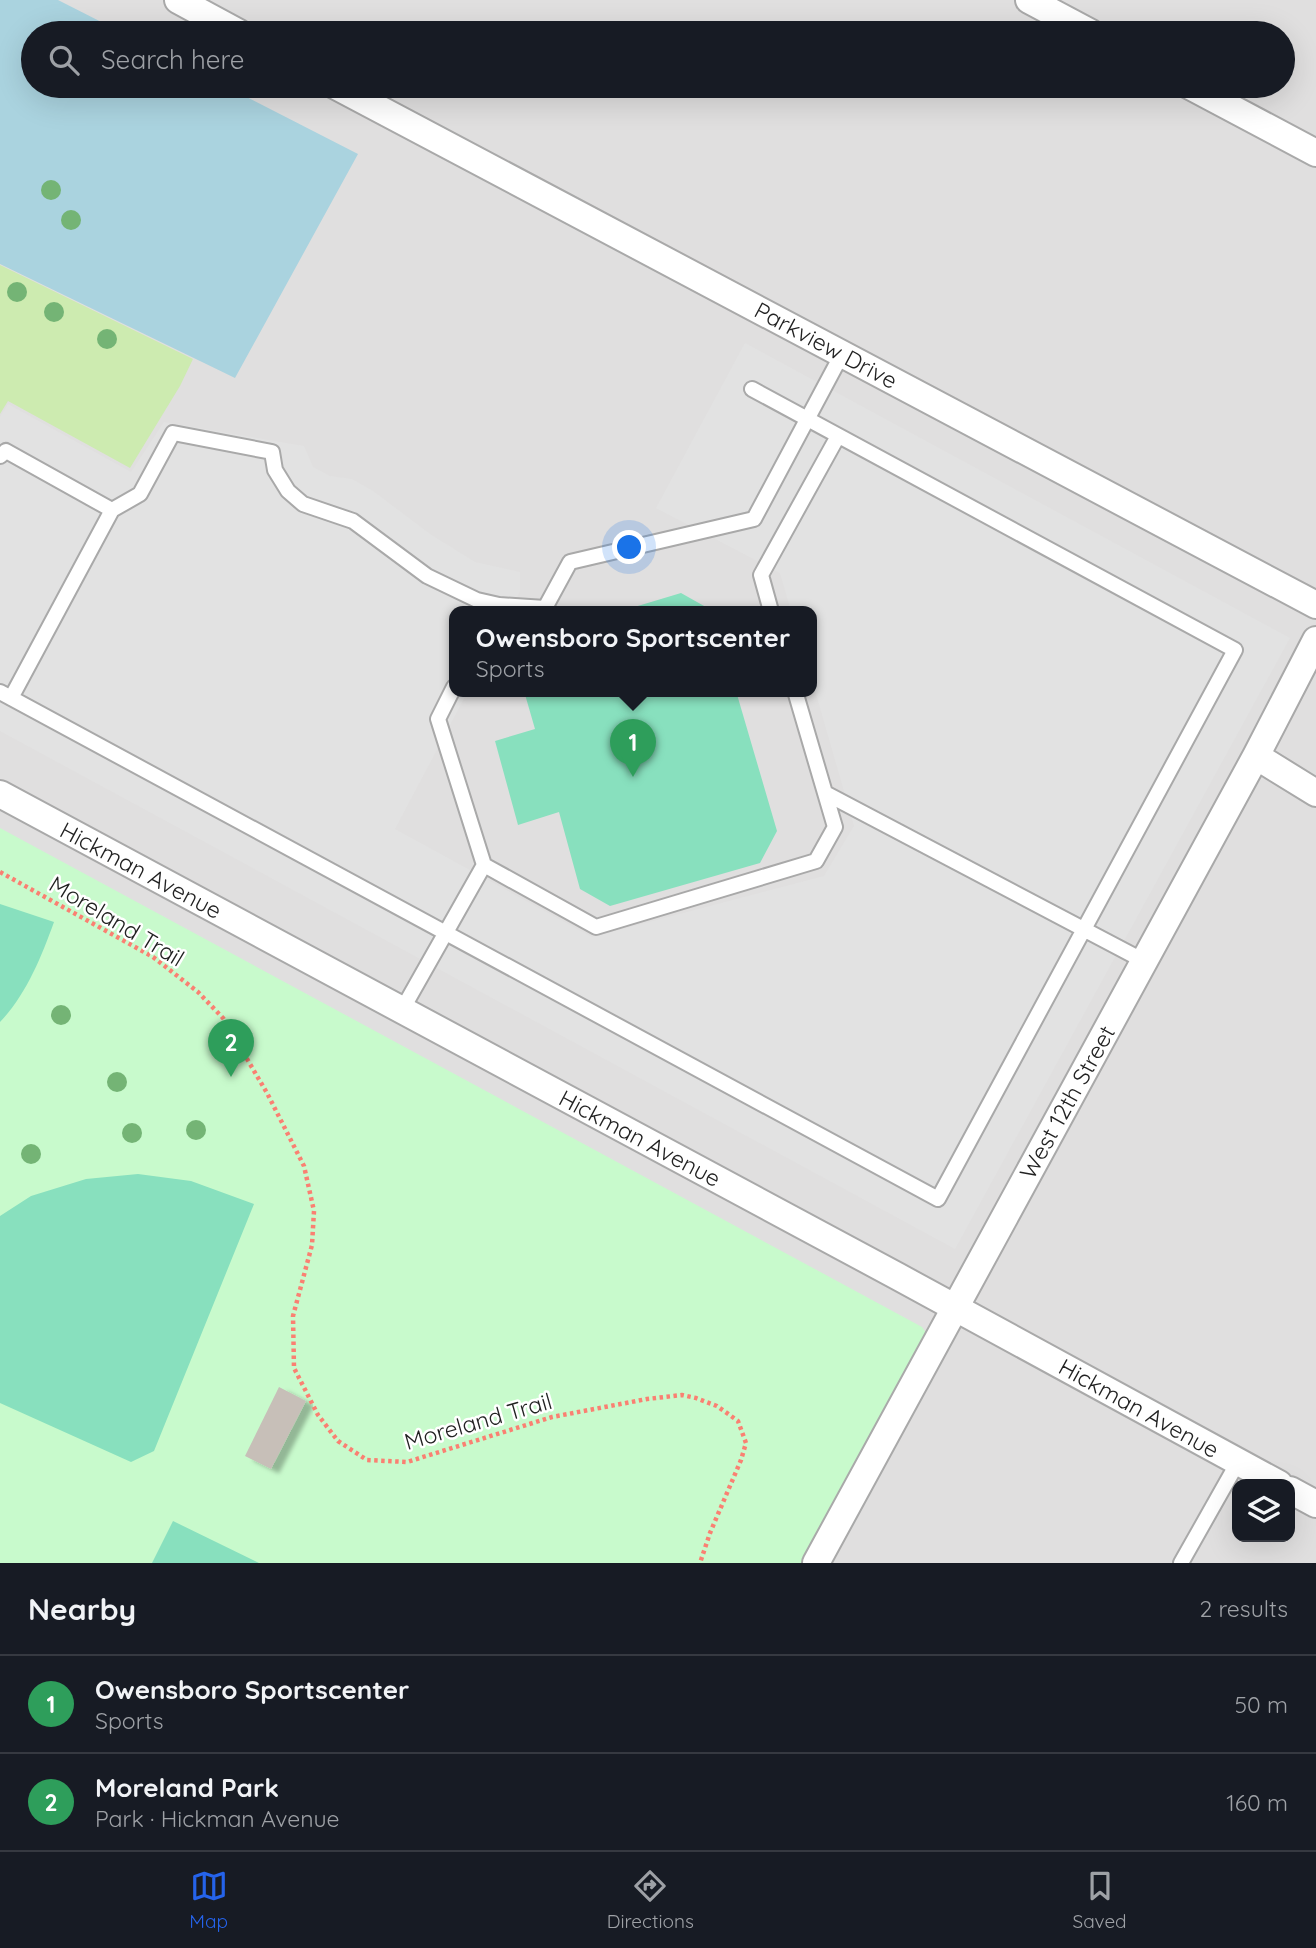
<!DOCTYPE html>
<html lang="en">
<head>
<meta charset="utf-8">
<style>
  :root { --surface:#171b24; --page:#242831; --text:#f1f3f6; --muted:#9ea1a6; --line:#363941; --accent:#2563eb }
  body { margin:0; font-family:Quicksand,sans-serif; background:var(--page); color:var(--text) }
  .controls { position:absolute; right:21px; bottom:21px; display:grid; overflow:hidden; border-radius:14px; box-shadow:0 7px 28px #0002 }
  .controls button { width:63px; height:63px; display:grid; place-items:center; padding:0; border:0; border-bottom:2px solid var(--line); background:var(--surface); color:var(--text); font:35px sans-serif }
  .you { position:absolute; left:630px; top:548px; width:24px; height:24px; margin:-18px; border:5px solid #fff; border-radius:50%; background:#1a73e8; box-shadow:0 0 0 10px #1a73e833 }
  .badge { display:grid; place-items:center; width:46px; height:46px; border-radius:50%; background:var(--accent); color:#fff; font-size:23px; font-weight:700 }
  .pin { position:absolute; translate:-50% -58px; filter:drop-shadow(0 2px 4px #0008) }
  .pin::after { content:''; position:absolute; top:37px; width:24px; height:21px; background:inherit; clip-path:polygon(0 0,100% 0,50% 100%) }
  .popup { position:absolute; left:449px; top:606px; width:368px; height:91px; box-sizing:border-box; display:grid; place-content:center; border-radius:14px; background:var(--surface); filter:drop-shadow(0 2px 5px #0005); font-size:23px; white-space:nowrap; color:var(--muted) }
  .popup b { font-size:26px; color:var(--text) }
  .popup::after { content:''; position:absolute; left:50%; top:100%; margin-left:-14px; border:14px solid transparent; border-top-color:var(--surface) }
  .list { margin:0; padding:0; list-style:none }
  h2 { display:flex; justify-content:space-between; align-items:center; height:91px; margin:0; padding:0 28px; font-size:30px }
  h2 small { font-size:23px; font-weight:400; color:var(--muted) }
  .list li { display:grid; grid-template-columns:46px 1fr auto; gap:21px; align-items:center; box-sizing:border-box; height:98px; padding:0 28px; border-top:2px solid var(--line) }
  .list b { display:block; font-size:26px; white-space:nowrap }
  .list p { margin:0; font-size:23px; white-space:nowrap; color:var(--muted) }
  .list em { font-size:23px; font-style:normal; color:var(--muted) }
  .icon { flex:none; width:38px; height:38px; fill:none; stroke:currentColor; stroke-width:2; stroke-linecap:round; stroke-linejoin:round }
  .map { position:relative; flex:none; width:1316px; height:1563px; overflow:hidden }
  .search { position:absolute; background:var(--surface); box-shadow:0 7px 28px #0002; left:21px; right:21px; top:21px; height:77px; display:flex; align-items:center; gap:18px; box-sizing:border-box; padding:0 24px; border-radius:38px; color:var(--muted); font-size:26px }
  .sheet { height:287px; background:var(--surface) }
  nav { display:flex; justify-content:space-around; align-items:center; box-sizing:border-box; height:98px; border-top:2px solid var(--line); background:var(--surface); font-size:19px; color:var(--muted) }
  nav a { display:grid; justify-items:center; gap:4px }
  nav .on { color:var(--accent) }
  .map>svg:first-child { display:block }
  .residential { fill:#e0dfdf; fill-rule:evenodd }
  .grass { fill:#cdebb0 }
  .park { fill:#c8facc }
  .pitch { fill:#88e0be }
  .parking { fill:#e2e2e2 }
  .water { fill:#aad3df }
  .building { fill:#c7bfb8; filter:url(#shadow) }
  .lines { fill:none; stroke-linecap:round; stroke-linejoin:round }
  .service-casing { stroke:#a9a9a9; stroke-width:18 }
  .minor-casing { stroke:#a9a9a9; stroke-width:30 }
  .path { stroke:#fa8072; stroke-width:4.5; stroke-dasharray:3.5 3.5; stroke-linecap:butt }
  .service { stroke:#fff; stroke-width:14 }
  .minor { stroke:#fff; stroke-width:26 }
  .tree { fill:#74b475 }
  .labels { text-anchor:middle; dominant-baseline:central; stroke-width:5; stroke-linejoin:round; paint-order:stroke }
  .street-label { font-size:23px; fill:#222; stroke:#fff }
</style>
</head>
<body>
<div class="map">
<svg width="1316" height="1563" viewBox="0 0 1316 1563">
  <defs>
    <filter id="shadow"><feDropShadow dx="8" dy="4.5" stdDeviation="2" flood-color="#0004"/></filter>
  </defs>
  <rect width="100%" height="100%" fill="#f2efe9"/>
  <path class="residential" d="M0 0H1316V1563H0ZM33 33H1283V86H33ZM454 611H812V691H454ZM1237 1484H1290V1537H1237Z"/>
  <path class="grass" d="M0 265 193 359 180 386 130 468 8 401 0 414Z"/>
  <path class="park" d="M0 828 922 1327 927 1334 806 1563H0Z"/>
  <path class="pitch" d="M681 593 713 611H621Z
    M524 691H736L777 831 760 863 610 906 580 889 559 812 518 825 495 741 535 729Z
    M0 904 54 922C41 958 26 995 0 1022Z
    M138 1174 191 1181 254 1204 154 1451 131 1462 0 1403V1216L31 1196 86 1179Z
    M173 1521 259 1563H152Z"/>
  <path class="parking" d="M745 343 1290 638 955 1249 0 731V417L8 404 131 472 164 422 304 446 313 467 330 476 352 479 373 491 430 534 475 562 520 572V591L510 611H454V691H468L395 829 592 937 824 876 854 826 812 680V611H791L780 573 656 508Z"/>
  <path class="water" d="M0 0H58L123 33H33V86H225L358 154 235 378 0 264Z"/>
  <path class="building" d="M279 1387 306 1401 271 1469 245 1456Z"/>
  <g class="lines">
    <g class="service-casing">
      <path id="service" d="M0 456 6 451 112 510
        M771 611 761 575 838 436
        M454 687 438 719 484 865 596 927 816 861 835 827 795 691
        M0 692 938 1199 1235 650 752 389
        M11 698 112 510 140 494 173 433 272 452 275 470 288 491 303 504 353 521 427 576 477 600 499 605 545 608 570 562 754 519 842 354
        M825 793 1144 961
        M402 1010 484 865
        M1181 1563 1238 1462"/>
    </g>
    <g class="minor-casing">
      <path id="minor" d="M178 0 239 33
        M1029 0 1091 33
        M336 86 1316 605
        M1190 86 1316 153
        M1256 756 1316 793
        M0 794 897 1276 1279 1484
        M1290 1490 1316 1504
        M816 1563 1256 756 1316 640"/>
    </g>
    <path class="path" d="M0 872 153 957 198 992 223 1018 267 1093 304 1166 314 1211 312 1245 293 1316 294 1368 318 1415 338 1441 367 1460 407 1462 552 1417 647 1399 682 1395 696 1398 717 1406 738 1421 746 1443 741 1460 710 1533 700 1563"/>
    <use href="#service" class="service"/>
    <use href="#minor" class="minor"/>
  </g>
  <g class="tree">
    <circle cx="51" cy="190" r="10"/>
    <circle cx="71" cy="220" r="10"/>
    <circle cx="17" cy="292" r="10"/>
    <circle cx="54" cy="312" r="10"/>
    <circle cx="107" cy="339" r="10"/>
    <circle cx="61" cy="1015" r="10"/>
    <circle cx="117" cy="1082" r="10"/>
    <circle cx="196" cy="1130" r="10"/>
    <circle cx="132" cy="1133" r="10"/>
    <circle cx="31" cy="1154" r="10"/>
  </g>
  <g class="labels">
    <g class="street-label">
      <text transform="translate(826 345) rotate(28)">Parkview Drive</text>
      <text transform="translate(141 870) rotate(28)">Hickman Avenue</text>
      <text transform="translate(117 921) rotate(31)">Moreland Trail</text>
      <text transform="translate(1067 1102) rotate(-61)">West 12th Street</text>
      <text transform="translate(640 1138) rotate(28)">Hickman Avenue</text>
      <text transform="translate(1139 1408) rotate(29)">Hickman Avenue</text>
      <text transform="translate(478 1421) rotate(-16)">Moreland Trail</text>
    </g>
  </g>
</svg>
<div class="controls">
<button><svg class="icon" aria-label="layers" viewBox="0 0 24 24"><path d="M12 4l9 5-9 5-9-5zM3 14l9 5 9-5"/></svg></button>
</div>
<div class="you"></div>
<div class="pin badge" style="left:633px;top:777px;background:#2e9e5b">1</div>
<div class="popup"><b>Owensboro Sportscenter</b>Sports</div>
<div class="pin badge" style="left:231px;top:1077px;background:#2e9e5b">2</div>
<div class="search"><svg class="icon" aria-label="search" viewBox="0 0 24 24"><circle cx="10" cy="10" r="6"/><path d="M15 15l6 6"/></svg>Search here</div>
</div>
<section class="sheet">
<h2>Nearby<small>2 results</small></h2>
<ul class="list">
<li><span class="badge" style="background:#2e9e5b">1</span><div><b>Owensboro Sportscenter</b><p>Sports</p></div><em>50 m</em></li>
<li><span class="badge" style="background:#2e9e5b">2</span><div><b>Moreland Park</b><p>Park · Hickman Avenue</p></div><em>160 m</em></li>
</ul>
</section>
<nav>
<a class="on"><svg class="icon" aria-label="map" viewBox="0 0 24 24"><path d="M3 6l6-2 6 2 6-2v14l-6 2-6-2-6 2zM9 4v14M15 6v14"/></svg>Map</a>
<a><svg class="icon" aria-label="directions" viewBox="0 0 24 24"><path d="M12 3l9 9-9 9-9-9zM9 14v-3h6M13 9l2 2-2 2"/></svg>Directions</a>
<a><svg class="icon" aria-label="saved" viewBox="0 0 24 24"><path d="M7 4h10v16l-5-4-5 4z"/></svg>Saved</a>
</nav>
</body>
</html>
